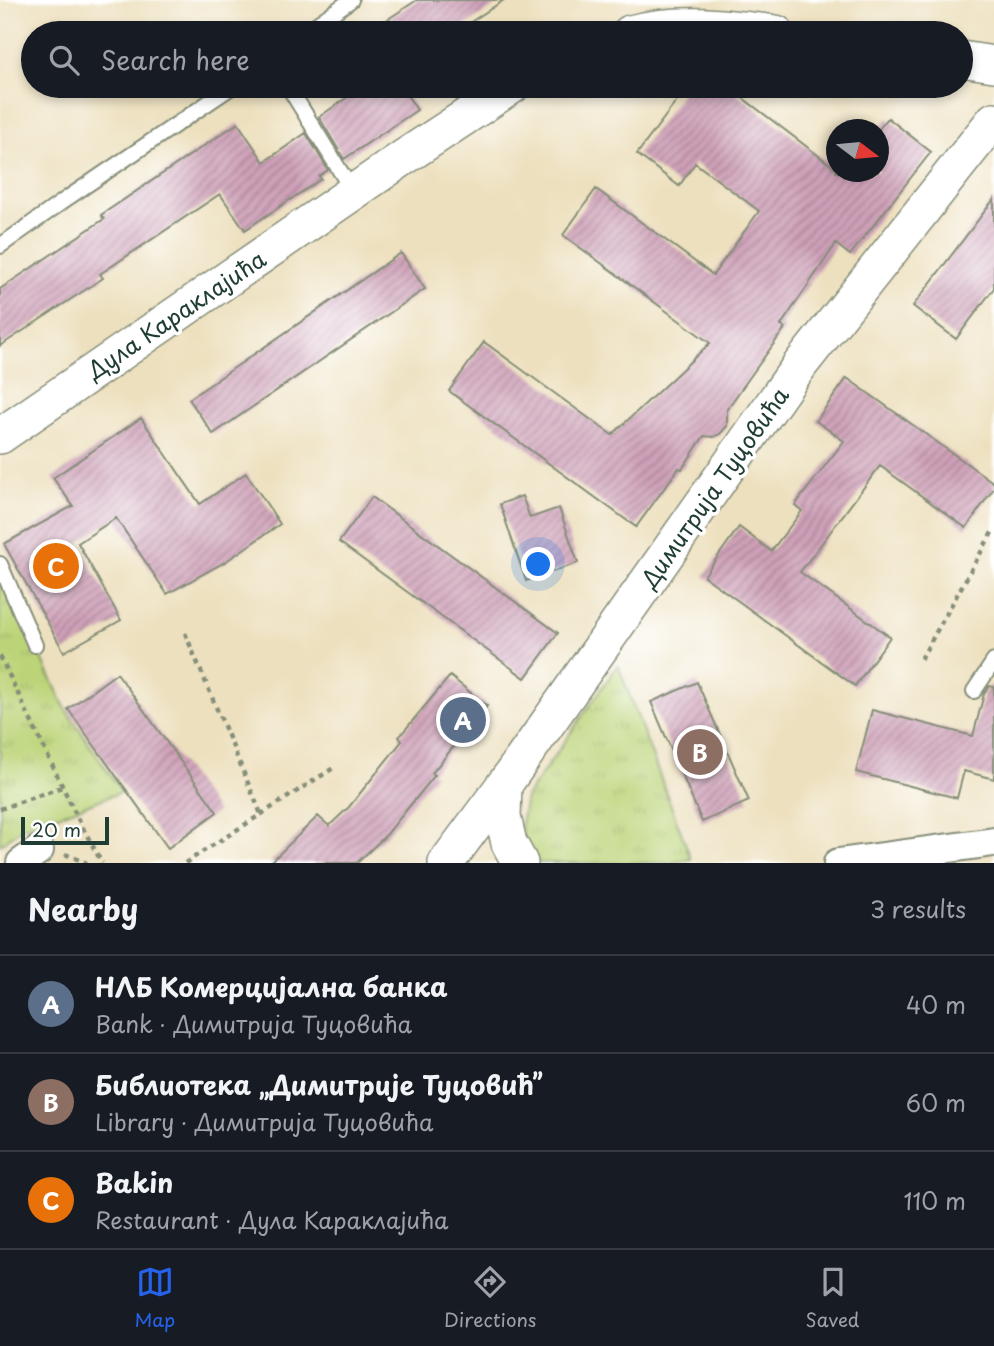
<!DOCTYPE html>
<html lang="en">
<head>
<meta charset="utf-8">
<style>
  :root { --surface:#171b24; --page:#242831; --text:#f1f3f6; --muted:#9ea1a6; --line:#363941; --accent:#2563eb }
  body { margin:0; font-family:"Playpen Sans",sans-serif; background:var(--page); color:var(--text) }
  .compass { position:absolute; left:826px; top:119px; width:63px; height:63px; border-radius:50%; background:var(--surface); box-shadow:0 4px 10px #0003; rotate:106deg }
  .scale { position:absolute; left:21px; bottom:18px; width:88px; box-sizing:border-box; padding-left:7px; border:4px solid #1f3d34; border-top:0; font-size:19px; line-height:24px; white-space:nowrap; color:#1f3d34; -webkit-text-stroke:5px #fff; paint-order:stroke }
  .you { position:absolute; left:539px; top:565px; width:24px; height:24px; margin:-18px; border:5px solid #fff; border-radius:50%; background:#1a73e8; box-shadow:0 0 0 10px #1a73e833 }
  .badge { display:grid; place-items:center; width:46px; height:46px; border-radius:50%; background:var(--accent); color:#fff; font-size:23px; font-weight:700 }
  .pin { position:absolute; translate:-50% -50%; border:4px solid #fff; box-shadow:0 2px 7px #0006 }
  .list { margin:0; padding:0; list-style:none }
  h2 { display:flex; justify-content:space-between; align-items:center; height:91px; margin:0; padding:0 28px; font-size:30px }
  h2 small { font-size:23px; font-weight:400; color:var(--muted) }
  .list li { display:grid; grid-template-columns:46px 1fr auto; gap:21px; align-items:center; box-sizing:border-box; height:98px; padding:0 28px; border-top:2px solid var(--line) }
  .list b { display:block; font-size:26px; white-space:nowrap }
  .list p { margin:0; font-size:23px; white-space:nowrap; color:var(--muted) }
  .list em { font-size:23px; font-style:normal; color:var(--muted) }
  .icon { flex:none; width:38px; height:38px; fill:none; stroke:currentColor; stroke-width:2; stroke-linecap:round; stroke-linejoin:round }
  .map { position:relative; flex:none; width:994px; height:863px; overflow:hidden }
  .search { position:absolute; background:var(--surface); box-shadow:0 4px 10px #0003; left:21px; right:21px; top:21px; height:77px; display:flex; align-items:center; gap:18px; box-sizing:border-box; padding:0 24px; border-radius:38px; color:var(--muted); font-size:26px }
  .sheet { height:385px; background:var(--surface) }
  nav { display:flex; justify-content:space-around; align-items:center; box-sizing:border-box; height:98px; border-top:2px solid var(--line); background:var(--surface); font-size:19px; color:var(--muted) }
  nav a { display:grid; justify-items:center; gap:4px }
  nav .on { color:var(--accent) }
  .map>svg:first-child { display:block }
  .park { fill:url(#park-tufts); stroke:#6e8856; stroke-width:2 }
  .building { fill:url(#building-hatch) }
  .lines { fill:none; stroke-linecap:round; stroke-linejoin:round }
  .service-casing { stroke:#868e79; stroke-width:18 }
  .minor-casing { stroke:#868e79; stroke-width:32 }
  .tertiary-casing { stroke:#868e79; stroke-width:38 }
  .path { stroke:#868e79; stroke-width:4.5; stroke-dasharray:5 5; stroke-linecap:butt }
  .service { stroke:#fff; stroke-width:14 }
  .minor { stroke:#fff; stroke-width:28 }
  .tertiary { stroke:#fff; stroke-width:35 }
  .labels { text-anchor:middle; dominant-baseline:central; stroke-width:7; stroke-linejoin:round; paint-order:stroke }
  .street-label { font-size:23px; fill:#1f3d34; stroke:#fff }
</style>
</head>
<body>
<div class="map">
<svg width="994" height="863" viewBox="0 0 994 863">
  <defs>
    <pattern id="park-tufts" width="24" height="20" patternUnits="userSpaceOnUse" patternTransform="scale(1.75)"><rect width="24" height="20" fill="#bcd478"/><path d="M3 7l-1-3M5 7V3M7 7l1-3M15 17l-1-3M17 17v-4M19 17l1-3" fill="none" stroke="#a1b768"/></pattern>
    <pattern id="building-hatch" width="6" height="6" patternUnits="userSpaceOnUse" patternTransform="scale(1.75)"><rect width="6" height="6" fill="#cfa0b8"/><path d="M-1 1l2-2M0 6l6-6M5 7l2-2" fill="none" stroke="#a78496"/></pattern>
  </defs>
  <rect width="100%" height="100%" fill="#fff"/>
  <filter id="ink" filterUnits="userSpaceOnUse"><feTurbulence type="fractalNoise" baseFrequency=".0143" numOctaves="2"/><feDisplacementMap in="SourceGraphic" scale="14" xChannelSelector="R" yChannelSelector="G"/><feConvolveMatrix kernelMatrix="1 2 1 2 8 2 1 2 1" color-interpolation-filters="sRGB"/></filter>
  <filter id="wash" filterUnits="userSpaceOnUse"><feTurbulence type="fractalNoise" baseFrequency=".00686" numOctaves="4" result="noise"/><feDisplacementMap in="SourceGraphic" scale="28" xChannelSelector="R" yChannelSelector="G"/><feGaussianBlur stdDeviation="1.57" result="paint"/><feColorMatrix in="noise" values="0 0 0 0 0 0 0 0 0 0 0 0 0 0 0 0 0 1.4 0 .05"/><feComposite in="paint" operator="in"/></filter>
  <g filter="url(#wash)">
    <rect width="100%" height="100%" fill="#ede0be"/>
    <path class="park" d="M0 570 66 710 122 792 22 828 0 845Z
      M618 665 691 859 669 863H539L525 846 521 824 526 797Z"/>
    <g id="blocks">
      <path class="building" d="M417 0H504L454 33H367Z
        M347 86H401L417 110 344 159 319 117 352 94Z
        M688 86H727L836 169V172H878V130L888 118 931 152 850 255 836 244 781 325 785 328 727 409V426L720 434 714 437 704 436 682 469 679 468 636 527 449 391 484 342 612 435 710 343 563 235 596 189 713 275 759 211 695 163 679 186 637 154Z
        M238 123 264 162 306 133 328 170 319 176 321 179 245 230 220 194 100 274 103 278 0 346V289L104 219 101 215Z
        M994 199V288L956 339 913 306Z
        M401 253 425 289 213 434 189 399Z
        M847 378 994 483V488L966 528 880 466 800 572 890 637 855 686 704 576 739 527 771 551 802 511 795 505 844 441 816 421Z
        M141 418 200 504 246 473 280 524 225 562 167 594 116 518 78 543 121 620 64 652 4 544 73 506 53 478Z
        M522 496 530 518 559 508 578 563 526 581 500 504Z
        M372 497 558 633 525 678 339 542Z
        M117 673 217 812 168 848 68 709Z
        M450 676 487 706 432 773 435 775 387 834 357 863H270L318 816 329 826 349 807 402 741 399 737Z
        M697 682 749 801 702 822 651 702Z
        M989 686 994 687V779L964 771 957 798 856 772 872 710 973 736 984 694Z"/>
    </g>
  </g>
  <g filter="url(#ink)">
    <use href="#blocks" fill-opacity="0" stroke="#868e79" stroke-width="2"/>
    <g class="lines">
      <g class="service-casing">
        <path id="service" d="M304 33 351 0
          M288 86 353 192
          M0 246 69 197 233 86
          M0 564 35 645
          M974 691 994 661"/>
      </g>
      <g class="minor-casing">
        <path id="minor" d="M21 863 39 850
          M838 863 994 842"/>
      </g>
      <g class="tertiary-casing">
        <path id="tertiary" d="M630 33C678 20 728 27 776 33
          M961 59 994 64
          M0 436 403 158 512 86
          M504 785 503 817 509 843 520 863
          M446 863 509 778 800 365 994 120"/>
      </g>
      <path class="path" d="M185 633 261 814
        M0 656 77 817 102 863
        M921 659 994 529
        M0 809 62 787
        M65 854 87 863
        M185 863 335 767"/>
      <use href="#service" class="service"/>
      <use href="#minor" class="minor"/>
      <use href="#tertiary" class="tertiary"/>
    </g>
  </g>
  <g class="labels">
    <g class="street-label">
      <text transform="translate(176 314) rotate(-34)">Дула Караклајића</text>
      <text transform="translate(714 487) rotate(-55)">Димитрија Туцовића</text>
    </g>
  </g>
</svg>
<svg class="compass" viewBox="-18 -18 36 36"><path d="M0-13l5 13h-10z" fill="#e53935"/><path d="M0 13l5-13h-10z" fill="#9ea1a6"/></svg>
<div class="scale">20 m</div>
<div class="you"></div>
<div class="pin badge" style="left:463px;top:720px;background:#5c6f8a">A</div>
<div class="pin badge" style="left:700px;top:752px;background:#8d6e63">B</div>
<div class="pin badge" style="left:56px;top:566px;background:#e8710a">C</div>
<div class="search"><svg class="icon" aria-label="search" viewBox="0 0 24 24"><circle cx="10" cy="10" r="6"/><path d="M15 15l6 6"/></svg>Search here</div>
</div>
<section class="sheet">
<h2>Nearby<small>3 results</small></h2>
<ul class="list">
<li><span class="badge" style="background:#5c6f8a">A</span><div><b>НЛБ Комерцијална банка</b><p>Bank · Димитрија Туцовића</p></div><em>40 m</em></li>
<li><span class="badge" style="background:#8d6e63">B</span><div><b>Библиотека „Димитрије Туцовић”</b><p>Library · Димитрија Туцовића</p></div><em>60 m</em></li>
<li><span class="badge" style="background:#e8710a">C</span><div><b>Bakin</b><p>Restaurant · Дула Караклајића</p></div><em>110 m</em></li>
</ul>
</section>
<nav>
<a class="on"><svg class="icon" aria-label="map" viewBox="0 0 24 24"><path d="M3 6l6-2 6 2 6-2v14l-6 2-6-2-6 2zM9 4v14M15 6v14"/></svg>Map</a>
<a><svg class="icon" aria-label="directions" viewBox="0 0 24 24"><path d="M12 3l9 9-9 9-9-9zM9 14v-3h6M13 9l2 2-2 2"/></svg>Directions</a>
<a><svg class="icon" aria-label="saved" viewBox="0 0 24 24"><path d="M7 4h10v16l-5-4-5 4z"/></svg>Saved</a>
</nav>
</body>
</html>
